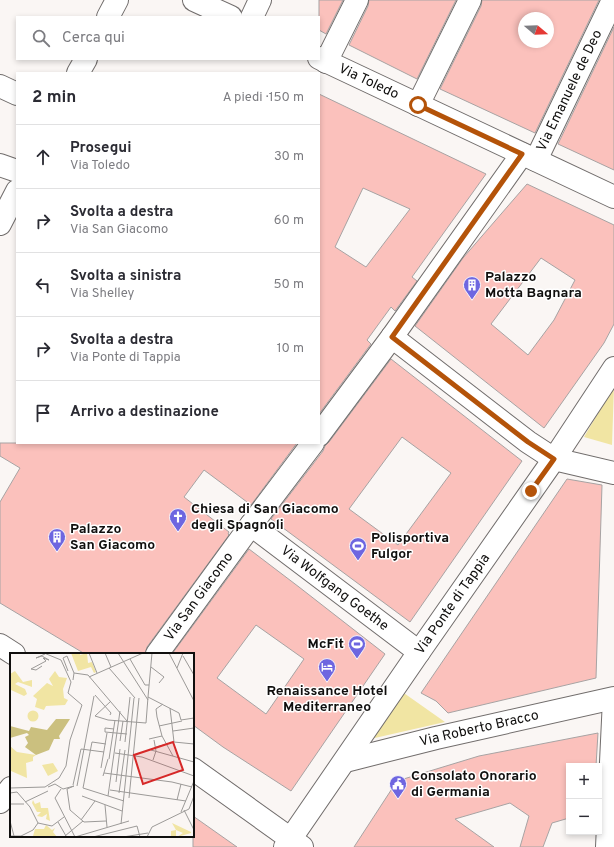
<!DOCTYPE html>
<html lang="it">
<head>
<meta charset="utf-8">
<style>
  :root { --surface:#fff; --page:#f2f2f3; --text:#2b2b33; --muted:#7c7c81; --line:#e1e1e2 }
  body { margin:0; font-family:Overpass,sans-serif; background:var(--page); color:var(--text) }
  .controls { position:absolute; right:12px; bottom:12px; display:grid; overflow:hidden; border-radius:0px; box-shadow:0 2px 6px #0003 }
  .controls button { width:36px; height:36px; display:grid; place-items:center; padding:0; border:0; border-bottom:1px solid var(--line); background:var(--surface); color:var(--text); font:20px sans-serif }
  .compass { position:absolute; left:518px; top:12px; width:36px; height:36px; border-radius:50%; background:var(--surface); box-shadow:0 2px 6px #0003; rotate:109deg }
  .stop { position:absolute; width:12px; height:12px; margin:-9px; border:3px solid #b45309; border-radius:50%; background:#fff }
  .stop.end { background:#b45309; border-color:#fff; box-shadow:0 1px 4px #0008 }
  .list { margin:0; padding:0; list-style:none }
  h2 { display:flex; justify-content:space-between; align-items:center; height:52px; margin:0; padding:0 16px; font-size:17px }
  h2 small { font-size:13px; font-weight:400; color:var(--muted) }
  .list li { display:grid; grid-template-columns:26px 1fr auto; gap:12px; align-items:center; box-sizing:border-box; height:64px; padding:0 16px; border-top:1px solid var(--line) }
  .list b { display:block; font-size:15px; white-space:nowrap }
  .list p { margin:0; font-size:13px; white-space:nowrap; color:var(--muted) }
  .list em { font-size:13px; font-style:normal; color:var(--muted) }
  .icon { flex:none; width:22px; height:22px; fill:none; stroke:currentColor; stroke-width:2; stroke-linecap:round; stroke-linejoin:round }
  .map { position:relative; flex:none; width:614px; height:847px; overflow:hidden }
  .search { position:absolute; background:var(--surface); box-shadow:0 2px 6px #0003; left:16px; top:16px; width:304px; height:44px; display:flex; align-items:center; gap:10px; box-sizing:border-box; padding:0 14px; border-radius:0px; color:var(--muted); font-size:15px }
  .panel { position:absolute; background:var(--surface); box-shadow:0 2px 6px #0003; left:16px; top:72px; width:304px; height:372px; border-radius:0px }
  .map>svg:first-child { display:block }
  .green { fill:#f1e5a3 }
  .building { fill:#fbc1bc; stroke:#a7a3a3; fill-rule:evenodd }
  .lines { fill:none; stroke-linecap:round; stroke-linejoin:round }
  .minor-casing { stroke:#716d6c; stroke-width:24 }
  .minor { stroke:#fff; stroke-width:22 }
  .route { stroke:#b45309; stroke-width:5 }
  .labels { text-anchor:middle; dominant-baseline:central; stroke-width:3; stroke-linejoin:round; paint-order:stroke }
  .street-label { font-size:14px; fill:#100f0e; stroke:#fff }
  .poi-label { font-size:14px; font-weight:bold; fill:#100f0e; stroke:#fff; text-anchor:start }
  .inset-road { fill:none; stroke:#9c9a98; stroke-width:1 }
  .view { fill:#d62828; fill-opacity:0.15; stroke:#d62828; stroke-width:2 }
  .inset-edge { fill:none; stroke:#100f0e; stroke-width:2 }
</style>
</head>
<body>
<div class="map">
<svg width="614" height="847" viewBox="0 0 614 847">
  <rect width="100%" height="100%" fill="#faf6f4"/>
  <path class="green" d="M614 386 612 445 584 437Z
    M401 691 445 722 366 740Z"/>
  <path class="building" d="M319 0H343L326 34 319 30Z
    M369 0H456L417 79 349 45 368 6Z
    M482 0H599L535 133 440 89 481 6ZM524 18H548V42H524Z
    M614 27V170L558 144Z
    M319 94 486 174 412 277 417 281 395 311 391 307 367 340 371 344 319 414ZM363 188 410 209 366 267 335 247Z
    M527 184 614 225V324L604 343 544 428 415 326 463 258ZM541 258 575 280 554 320 528 355 491 324Z
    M391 359 522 461 410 622 271 519 323 451 325 446 329 442ZM402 437 451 473 398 545 349 509Z
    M0 443H297L251 505 204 470 184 497 229 532 228 534 229 535 147 647 145 654H85L0 603V502L20 468 0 456Z
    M567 479 602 485 596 678 448 713 436 701 421 693Z
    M249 549 299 587 385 654 291 791 223 747 193 725V654H172ZM256 625 304 659 266 714 217 678Z
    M598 733 596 766H569V818L552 823 543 847H520L529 816 510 803 455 819 494 847H354L397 781 479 756Z
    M193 816 237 847H193Z"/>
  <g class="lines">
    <g class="minor-casing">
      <g id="minor">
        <path d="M194 0 231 17"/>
        <path d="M108 17 117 0"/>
        <path d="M252 17 260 0"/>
        <path id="s1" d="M319 58 614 197"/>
        <path d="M326 62 357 0"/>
        <path d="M78 73 86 59"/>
        <path d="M0 86 17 94"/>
        <path d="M418 105 470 0"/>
        <path id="s2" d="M536 160 613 0"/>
        <path d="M0 165 17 171"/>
        <path d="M0 224 17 191"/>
        <path d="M392 337 528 442 554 459 614 473"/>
        <path d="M319 435 392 337 522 154"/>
        <path id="s3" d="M251 525 419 652"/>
        <path d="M0 645 14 654"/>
        <path id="s4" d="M157 654 251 525 313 443"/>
        <path id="s5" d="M345 761 436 738 614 698"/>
        <path d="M193 769 302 847"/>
        <path d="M0 802 11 788"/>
        <path id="s6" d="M285 847 419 652 554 459 614 368"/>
        <path d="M607 847 614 699"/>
      </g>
    </g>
    <use href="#minor" class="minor"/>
  </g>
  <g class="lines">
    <path class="route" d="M418 105 522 154 392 337 528 442 554 459 531 491"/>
  </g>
  <defs>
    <g id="building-pin" transform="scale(0.9)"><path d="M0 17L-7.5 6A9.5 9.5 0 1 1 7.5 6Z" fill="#6e66e0" stroke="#fff"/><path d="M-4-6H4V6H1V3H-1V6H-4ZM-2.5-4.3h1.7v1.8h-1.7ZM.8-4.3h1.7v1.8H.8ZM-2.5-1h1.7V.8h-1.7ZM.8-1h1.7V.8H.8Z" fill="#fff"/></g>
    <g id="church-pin" transform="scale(0.9)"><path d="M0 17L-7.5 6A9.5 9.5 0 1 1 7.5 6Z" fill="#6e66e0" stroke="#fff"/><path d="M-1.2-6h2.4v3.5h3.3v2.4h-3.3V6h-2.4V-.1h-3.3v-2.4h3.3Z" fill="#fff"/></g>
    <g id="stadium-pin" transform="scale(0.9)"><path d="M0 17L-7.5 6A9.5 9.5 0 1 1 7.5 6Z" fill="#6e66e0" stroke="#fff"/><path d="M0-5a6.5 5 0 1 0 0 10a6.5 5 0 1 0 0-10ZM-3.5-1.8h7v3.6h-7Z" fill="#fff"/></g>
    <g id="hotel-pin" transform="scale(0.9)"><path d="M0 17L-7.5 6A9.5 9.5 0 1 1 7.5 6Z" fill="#6e66e0" stroke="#fff"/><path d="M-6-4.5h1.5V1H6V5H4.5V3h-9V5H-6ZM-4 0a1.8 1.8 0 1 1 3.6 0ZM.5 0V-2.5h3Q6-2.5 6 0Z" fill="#fff"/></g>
    <g id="civic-pin" transform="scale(0.9)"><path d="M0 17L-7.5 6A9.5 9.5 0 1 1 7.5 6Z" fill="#6e66e0" stroke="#fff"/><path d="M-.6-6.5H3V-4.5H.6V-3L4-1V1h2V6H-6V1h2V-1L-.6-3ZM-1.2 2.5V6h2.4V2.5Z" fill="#fff"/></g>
  </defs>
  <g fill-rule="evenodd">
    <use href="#building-pin" x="472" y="285"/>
    <use href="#church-pin" x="178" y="517"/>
    <use href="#building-pin" x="57" y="537"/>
    <use href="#stadium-pin" x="358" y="546"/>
    <use href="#stadium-pin" x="357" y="644"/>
    <use href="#hotel-pin" x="327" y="667"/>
    <use href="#civic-pin" x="398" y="784"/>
  </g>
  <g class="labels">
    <g class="street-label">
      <text stroke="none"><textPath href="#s1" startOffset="55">Via Toledo</textPath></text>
      <text stroke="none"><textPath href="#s2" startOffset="77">Via Emanuele de Deo</textPath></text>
      <text stroke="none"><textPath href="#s3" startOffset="105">Via Wolfgang Goethe</textPath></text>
      <text stroke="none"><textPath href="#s4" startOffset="71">Via San Giacomo</textPath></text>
      <text stroke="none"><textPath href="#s6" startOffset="295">Via Ponte di Tappia</textPath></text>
      <text stroke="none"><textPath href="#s5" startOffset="138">Via Roberto Bracco</textPath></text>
    </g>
    <g class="poi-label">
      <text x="485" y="277">Palazzo<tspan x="485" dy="16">Motta Bagnara</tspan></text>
      <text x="191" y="509">Chiesa di San Giacomo<tspan x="191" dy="16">degli Spagnoli</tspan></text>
      <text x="70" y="529">Palazzo<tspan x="70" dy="16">San Giacomo</tspan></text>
      <text x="371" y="538">Polisportiva<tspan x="371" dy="16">Fulgor</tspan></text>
      <text x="344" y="644" text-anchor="end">McFit</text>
      <text x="327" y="691" text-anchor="middle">Renaissance Hotel<tspan x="327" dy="16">Mediterraneo</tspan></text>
      <text x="411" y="776">Consolato Onorario<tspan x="411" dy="16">di Germania</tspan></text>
    </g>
  </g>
  <g transform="translate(10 653)">
    <rect width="184" height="184" fill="#faf6f4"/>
    <path d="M61 0H70V2L77 0 78 10 82 9 86 19 84 20 81 14 68 18ZM5 18 13 29 22 27V34L8 29 5 31 15 36 17 41 14 43 1 37 0 21ZM45 18 49 24 57 25 53 36 54 45 58 47 55 52 36 53 34 57 25 54 27 46 23 43 37 30 43 33 39 26ZM17.5 63a5.5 5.5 0 1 1 11 0a5.5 5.5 0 1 1-11 0ZM0 93 7 99 26 102 23 104V108L16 110 17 125 1 118ZM43 110 48 118 38 123 32 112ZM23 147 25 151 30 149 31 155H38L40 168 36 166 37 161 32 164 27 163 31 159H27L22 150ZM162 170 181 179V180L167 184 173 180 166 177V183L161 184V178L166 177ZM36 172 42 177 45 175 43 179 47 184H17L23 183 25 176H34Z" fill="#f1e5a3"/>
    <path d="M46 66H60L49 83 50 86H44L39 97 26 102 15 94 18 90 15 84 19 82 17 80 0 85V73L19 78 21 74 37 77Z" fill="#cbc07f"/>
    <path class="inset-road" d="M79 0 87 20M95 0 101 14M108 0 138 47M142 0 138 44 169 60 171 67 184 65M159 0 184 48M173 3 184 22M120 6 135 32H139M32 13 26 17 21 16 36 8 33 5 39 7 32 3 26 5 35 1M141 14 154 24 149 30M99 15 125 45M167 15 173 0M58 18 53 5 57 3 64 20 63 27M64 20 78 22 117 68M79 24 133 0M85 42 101 60 100 62M101 48 85 63 98 67 136 70 138 44M153 51 146 56 147 64 152 83 163 103M160 55 164 89M149 73 172 68M104 76 95 75V79L117 81M163 78 184 75M139 86 152 83M110 88 113 68M115 89 120 44M96 91 82 89 73 135 114 148M146 94 164 89 184 91M141 97 184 109M105 100 132 104 184 123M99 106 105 67M143 107 146 98 144 87M91 115 97 80M94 120 162 129 182 134M93 123 98 106M106 129 110 96M63 132 71 96 94 99M67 133 84 43M38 134 45 131 53 136 64 133 57 136M0 135 35 134 49 125 56 113 60 87 72 52 58 40 61 29 51 7 34 0M51 136 45 145 65 184 119 168M57 136 60 157 74 169 96 168M100 137 176 148M0 140 7 139 20 154 28 170M109 140 115 97M72 143 112 158M98 143 110 58M119 145 129 45M167 147 171 131M15 149 38 138M0 151H14M95 152 97 174M174 157 184 177M171 159 184 128M71 167 85 148M0 168 4 183M48 169 56 183M28 170 42 173 54 164M111 171 124 45M0 183H11L23 177 28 170M55 183 73 168M83 184 127 173 130 184M113 184 138 180M137 184 142 174 179 156 184 143"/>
    <path class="view" d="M163 89 173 117 133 131 124 102Z"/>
    <rect width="184" height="184" class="inset-edge"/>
  </g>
</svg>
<div class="controls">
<button>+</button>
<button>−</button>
</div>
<svg class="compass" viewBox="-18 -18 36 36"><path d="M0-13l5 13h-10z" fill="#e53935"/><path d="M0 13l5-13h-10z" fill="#7c7c81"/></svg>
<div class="stop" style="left:418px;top:105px"></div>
<div class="stop end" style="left:531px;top:491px"></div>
<div class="search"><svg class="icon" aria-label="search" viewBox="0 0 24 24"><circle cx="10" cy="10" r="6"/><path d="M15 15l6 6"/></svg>Cerca qui</div>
<section class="panel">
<h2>2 min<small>A piedi · 150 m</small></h2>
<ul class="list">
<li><svg class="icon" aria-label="ahead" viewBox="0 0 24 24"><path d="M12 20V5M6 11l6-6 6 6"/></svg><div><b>Prosegui</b><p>Via Toledo</p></div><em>30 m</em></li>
<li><svg class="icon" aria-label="right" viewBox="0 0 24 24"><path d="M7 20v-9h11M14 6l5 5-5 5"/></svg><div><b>Svolta a destra</b><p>Via San Giacomo</p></div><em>60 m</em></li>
<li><svg class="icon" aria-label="left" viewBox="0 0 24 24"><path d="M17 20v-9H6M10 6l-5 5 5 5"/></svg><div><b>Svolta a sinistra</b><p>Via Shelley</p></div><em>50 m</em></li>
<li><svg class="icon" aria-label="right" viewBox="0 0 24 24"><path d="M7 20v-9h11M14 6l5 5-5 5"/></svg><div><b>Svolta a destra</b><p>Via Ponte di Tappia</p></div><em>10 m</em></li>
<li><svg class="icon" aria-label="arrive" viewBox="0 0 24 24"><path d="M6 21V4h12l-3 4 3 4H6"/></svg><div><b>Arrivo a destinazione</b></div></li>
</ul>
</section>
</div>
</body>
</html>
